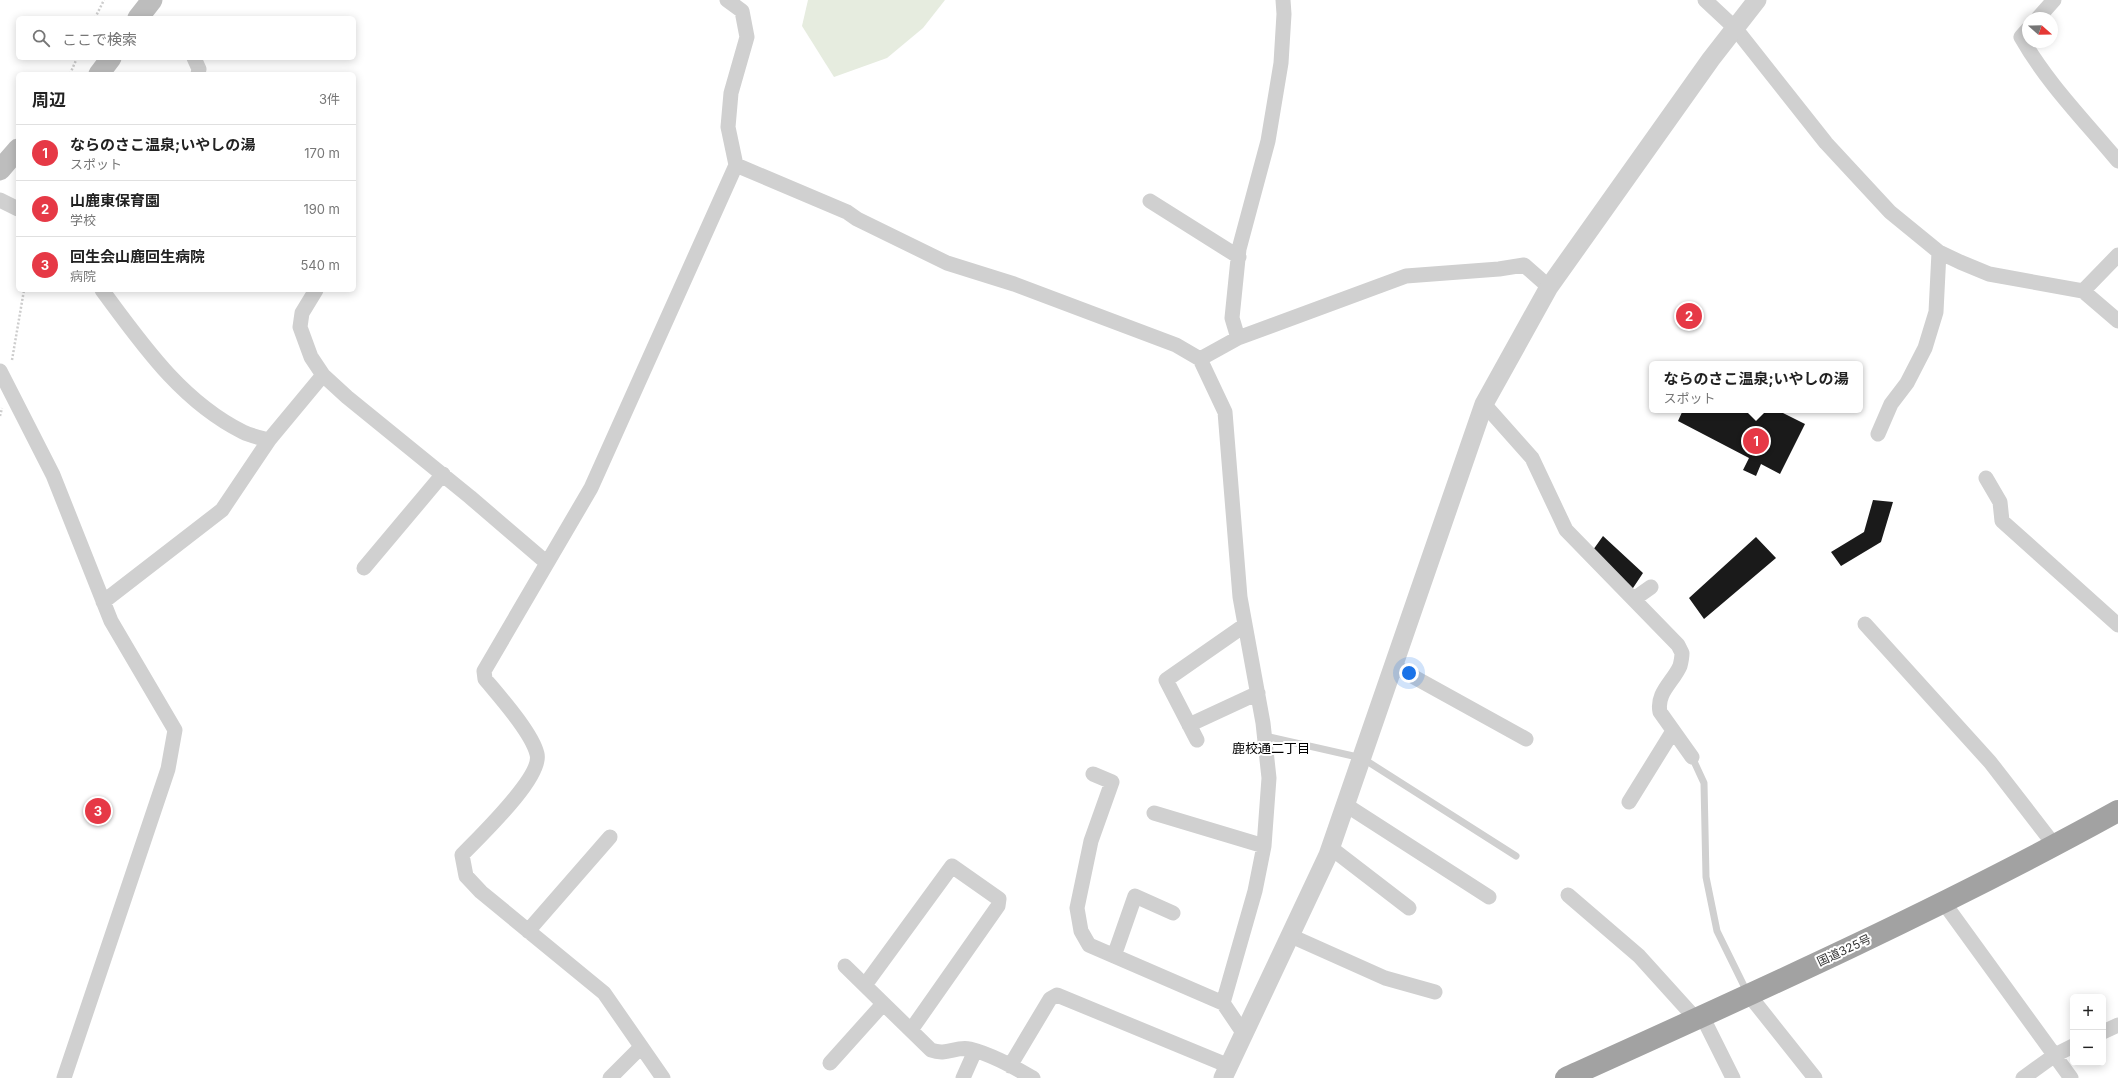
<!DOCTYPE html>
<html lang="ja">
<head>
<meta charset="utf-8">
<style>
  :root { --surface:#fff; --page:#f2f2f2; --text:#222; --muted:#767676; --line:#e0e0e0; --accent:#e63946 }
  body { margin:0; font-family:Inter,"Noto Sans JP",sans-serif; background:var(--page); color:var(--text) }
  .controls { position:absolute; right:12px; bottom:12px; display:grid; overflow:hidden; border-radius:6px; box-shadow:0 2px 10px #0003 }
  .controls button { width:36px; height:36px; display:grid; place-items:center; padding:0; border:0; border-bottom:1px solid var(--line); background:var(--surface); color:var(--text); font:20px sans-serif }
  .compass { position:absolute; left:2022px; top:12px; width:36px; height:36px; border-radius:50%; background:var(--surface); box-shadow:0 2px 10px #0003; rotate:110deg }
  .you { position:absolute; left:1409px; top:673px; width:14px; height:14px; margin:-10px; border:3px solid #fff; border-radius:50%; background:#1a73e8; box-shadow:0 0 0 6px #1a73e833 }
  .badge { display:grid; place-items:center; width:26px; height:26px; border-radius:50%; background:var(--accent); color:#fff; font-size:13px; font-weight:700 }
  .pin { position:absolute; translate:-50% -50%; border:2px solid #fff; box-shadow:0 1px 4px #0006 }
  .popup { position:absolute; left:1649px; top:361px; width:214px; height:52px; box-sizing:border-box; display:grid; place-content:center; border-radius:6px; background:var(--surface); filter:drop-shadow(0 1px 3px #0005); font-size:13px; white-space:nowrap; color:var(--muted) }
  .popup b { font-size:15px; color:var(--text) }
  .popup::after { content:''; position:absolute; left:50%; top:100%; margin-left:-8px; border:8px solid transparent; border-top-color:var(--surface) }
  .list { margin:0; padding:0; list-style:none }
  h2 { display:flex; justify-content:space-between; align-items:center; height:52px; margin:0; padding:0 16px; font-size:17px }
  h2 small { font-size:13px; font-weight:400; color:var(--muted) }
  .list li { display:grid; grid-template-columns:26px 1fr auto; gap:12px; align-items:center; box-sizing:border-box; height:56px; padding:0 16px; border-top:1px solid var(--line) }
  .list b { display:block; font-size:15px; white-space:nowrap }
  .list p { margin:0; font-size:13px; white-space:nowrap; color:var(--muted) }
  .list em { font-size:13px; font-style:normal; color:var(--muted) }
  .icon { flex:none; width:22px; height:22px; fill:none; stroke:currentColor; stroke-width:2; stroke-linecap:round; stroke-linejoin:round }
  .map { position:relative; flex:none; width:2118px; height:1078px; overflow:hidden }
  .search { position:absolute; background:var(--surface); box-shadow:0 2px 10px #0003; left:16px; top:16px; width:340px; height:44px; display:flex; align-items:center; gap:10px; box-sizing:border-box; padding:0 14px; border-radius:6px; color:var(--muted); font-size:15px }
  .panel { position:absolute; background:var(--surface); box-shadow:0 2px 10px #0003; left:16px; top:72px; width:340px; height:220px; border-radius:6px }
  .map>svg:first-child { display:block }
  .green { fill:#e6ecdf }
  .building { fill:#1a1a1a }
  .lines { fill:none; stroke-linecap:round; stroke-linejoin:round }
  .path { stroke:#cdcdcd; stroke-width:2.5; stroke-dasharray:2 2; stroke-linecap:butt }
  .service { stroke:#d0d0d0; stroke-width:7 }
  .minor { stroke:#d0d0d0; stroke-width:15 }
  .tertiary { stroke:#d0d0d0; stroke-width:19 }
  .secondary { stroke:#bdbdbd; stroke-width:21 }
  .trunk { stroke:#a2a2a2; stroke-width:22 }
  .labels { text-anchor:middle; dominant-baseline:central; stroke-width:4; stroke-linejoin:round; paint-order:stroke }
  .street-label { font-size:12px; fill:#333; stroke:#fff }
  .neighbourhood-label { font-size:13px; fill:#000; stroke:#fff }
</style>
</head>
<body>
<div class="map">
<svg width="2118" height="1078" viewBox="0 0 2118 1078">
  <rect width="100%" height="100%" fill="#fff"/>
  <path class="green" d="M808 0H945L923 28 887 58 834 77 802 26Z"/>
  <path class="building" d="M1683 410H1777L1805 424 1780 474 1761 464 1756 476 1743 470 1749 458 1678 421Z
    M1873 500 1893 502 1881 542 1841 566 1831 552 1864 532Z
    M1603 536 1643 573 1631 591 1593 550Z
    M1756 537 1776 558 1704 619 1689 598Z"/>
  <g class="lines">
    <path class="path" d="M95 18 104 0
      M70 74 77 58
      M12 360 24 290
      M0 416 2 408"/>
    <path class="service" d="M1265 736 1362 758 1516 856
      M1692 757 1704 783 1706 877 1717 931 1747 992"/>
    <path class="minor" d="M1705 0 1735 28 1826 143 1890 212 1939 252 1960 262 1989 274 2083 291 2118 321
      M2038 18 2054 0
      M2028 29 2021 37C2047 83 2084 120 2118 161
      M194 58 199 69 198 74
      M736 165 847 212 857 219 947 263 1014 284 1176 345 1200 359 1225 412 1240 597 1263 723 1269 778 1264 846 1255 891 1223 1003 1244 1034
      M0 200 18 209
      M1150 201 1239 257
      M102 290C142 344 181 401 243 432 251 436 261 438 269 440
      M316 290 302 313 300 327 311 357 323 375 347 397 470 497 547 563
      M2083 291 2118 255
      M1238 338 1232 318 1239 249 1268 141 1281 63 1284 14 1283 0
      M1200 359 1238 338 1406 276 1499 269 1524 265 1549 287
      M0 371 53 475 111 621 175 730 168 769 64 1078
      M1484 404 1532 458 1566 530 1678 645 1682 653C1682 657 1681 662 1680 666 1673 682 1656 693 1660 712L1692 757
      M1878 434 1891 404 1907 383 1925 348 1936 312 1939 252
      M1986 478 2000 502 2002 521 2118 625
      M364 568 443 474
      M1634 599 1651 587
      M103 602 222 510 269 440 323 375
      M1865 624 1990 762 2055 846
      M1394 666 1526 739
      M1189 725 1258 693
      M1197 740 1166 680 1245 625
      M1093 774 1112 782 1091 841 1077 908 1081 931 1089 945 1223 1003
      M1629 802 1673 731
      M1346 805 1489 897
      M1154 813 1264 846
      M1331 848 1409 908
      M1568 895 1639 956 1696 1019
      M1944 903 2071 1078
      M528 931 610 837
      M1291 936 1385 978 1435 992
      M1114 956 1135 896 1173 913
      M845 966 931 1050C947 1056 955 1046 970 1049 991 1054 1015 1068 1033 1078
      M865 985 952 866 999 899 998 906 911 1030
      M1749 995 1815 1078
      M1702 1016 1733 1078
      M2103 1032 2118 1025
      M830 1063 883 1004
      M1010 1066 1050 999 1057 995 1229 1066
      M610 1078 641 1047
      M663 1078 604 993 481 892 466 876 462 855C479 837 543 777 537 754 532 733 500 697 485 679L484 671 591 488 736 165 728 127 731 93 747 37 742 11 727 0
      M963 1078 975 1051
      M2023 1078 2055 1055 2073 1046"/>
    <path class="tertiary" d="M1223 1078 1328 855 1484 404 1549 287 1711 59 1757 0"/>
    <path class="secondary" d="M138 18 152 0
      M99 74 111 58
      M0 170 18 149"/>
    <path class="trunk" d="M1566 1078C1752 994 1939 910 2118 811"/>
  </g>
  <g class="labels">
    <g class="street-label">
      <text transform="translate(1844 950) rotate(-25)">国道325号</text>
    </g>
    <g class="neighbourhood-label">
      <text x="1271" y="748">鹿校通二丁目</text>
    </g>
  </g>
</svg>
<div class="controls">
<button>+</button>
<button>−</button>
</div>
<svg class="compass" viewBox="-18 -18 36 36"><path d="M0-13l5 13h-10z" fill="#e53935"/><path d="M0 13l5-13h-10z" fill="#767676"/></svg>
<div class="you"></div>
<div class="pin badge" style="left:1756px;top:441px">1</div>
<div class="popup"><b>ならのさこ温泉;いやしの湯</b>スポット</div>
<div class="pin badge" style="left:1689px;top:316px">2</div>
<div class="pin badge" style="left:98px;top:811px">3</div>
<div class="search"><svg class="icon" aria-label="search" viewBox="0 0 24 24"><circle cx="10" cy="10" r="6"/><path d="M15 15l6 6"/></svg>ここで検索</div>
<section class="panel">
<h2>周辺<small>3件</small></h2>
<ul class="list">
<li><span class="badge">1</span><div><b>ならのさこ温泉;いやしの湯</b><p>スポット</p></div><em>170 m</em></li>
<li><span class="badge">2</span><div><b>山鹿東保育園</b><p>学校</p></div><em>190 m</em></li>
<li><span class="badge">3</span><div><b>回生会山鹿回生病院</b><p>病院</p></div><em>540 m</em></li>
</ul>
</section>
</div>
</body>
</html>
